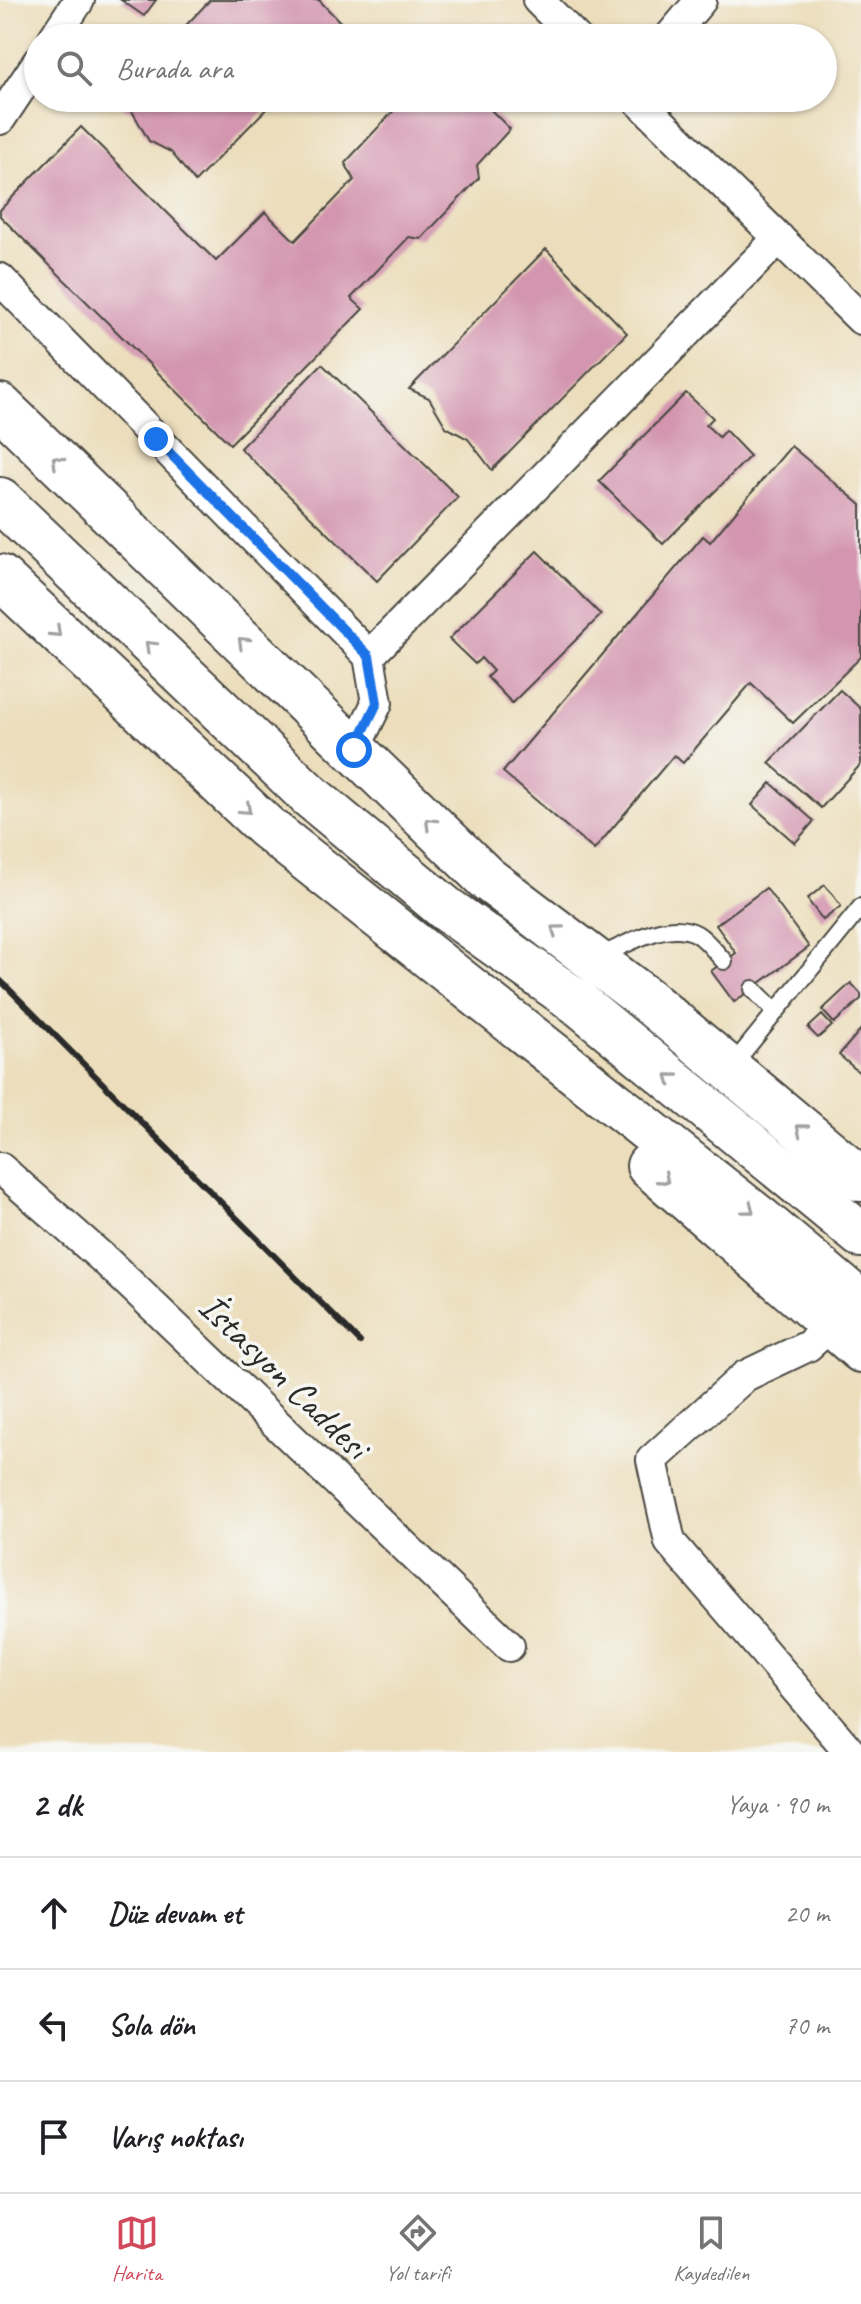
<!DOCTYPE html>
<html lang="tr">
<head>
<meta charset="utf-8">
<style>
  :root { --surface:#fff; --page:#f6f6f6; --text:#202124; --muted:#757577; --line:#e0e0e0; --accent:#d1495b }
  body { margin:0; font-family:Caveat,sans-serif; background:var(--page); color:var(--text) }
  .stop { position:absolute; width:24px; height:24px; margin:-18px; border:6px solid #1a73e8; border-radius:50%; background:#fff }
  .stop.end { background:#1a73e8; border-color:#fff; box-shadow:0 2px 8px #0008 }
  .list { margin:0; padding:0; list-style:none }
  h2 { display:flex; justify-content:space-between; align-items:center; height:104px; margin:0; padding:0 32px; font-size:34px }
  h2 small { font-size:26px; font-weight:400; color:var(--muted) }
  .list li { display:grid; grid-template-columns:52px 1fr auto; gap:24px; align-items:center; box-sizing:border-box; height:112px; padding:0 32px; border-top:2px solid var(--line) }
  .list b { display:block; font-size:30px; white-space:nowrap }
  .list em { font-size:26px; font-style:normal; color:var(--muted) }
  .icon { flex:none; width:44px; height:44px; fill:none; stroke:currentColor; stroke-width:2; stroke-linecap:round; stroke-linejoin:round }
  .map { position:relative; flex:none; width:861px; height:1752px; overflow:hidden }
  .search { position:absolute; background:var(--surface); box-shadow:0 2px 6px #0004; left:24px; right:24px; top:24px; height:88px; display:flex; align-items:center; gap:20px; box-sizing:border-box; padding:0 28px; border-radius:44px; color:var(--muted); font-size:30px }
  .sheet { height:440px; background:var(--surface) }
  nav { display:flex; justify-content:space-around; align-items:center; box-sizing:border-box; height:112px; border-top:2px solid var(--line); background:var(--surface); font-size:22px; color:var(--muted) }
  nav a { display:grid; justify-items:center; gap:4px }
  nav .on { color:var(--accent) }
  .map>svg:first-child { display:block }
  .building { fill:#d395af }
  .lines { fill:none; stroke-linecap:round; stroke-linejoin:round }
  .service-casing { stroke:#484641; stroke-width:20 }
  .minor-casing { stroke:#484641; stroke-width:34 }
  .trunk-casing { stroke:#484641; stroke-width:48 }
  .service { stroke:#fff; stroke-width:16 }
  .minor { stroke:#fff; stroke-width:30 }
  .trunk { stroke:#fff; stroke-width:44 }
  .rail { stroke:#2b2b2b; stroke-width:6 }
  .oneway { stroke:#a0a0a0 }
  .route { stroke:#1a73e8; stroke-width:10 }
  .labels { text-anchor:middle; dominant-baseline:central; stroke-width:7; stroke-linejoin:round; paint-order:stroke }
  .street-label { font-size:38px; fill:#2b2b2b; stroke:#f6f6f2 }
</style>
</head>
<body>
<div class="map">
<svg width="861" height="1752" viewBox="0 0 861 1752">
  <rect width="100%" height="100%" fill="#f6f6f2"/>
  <filter id="ink" filterUnits="userSpaceOnUse"><feTurbulence type="fractalNoise" baseFrequency=".0125" numOctaves="2"/><feDisplacementMap in="SourceGraphic" scale="16" xChannelSelector="R" yChannelSelector="G"/><feConvolveMatrix kernelMatrix="1 2 1 2 8 2 1 2 1" color-interpolation-filters="sRGB"/></filter>
  <filter id="wash" filterUnits="userSpaceOnUse"><feTurbulence type="fractalNoise" baseFrequency=".006" numOctaves="4" result="noise"/><feDisplacementMap in="SourceGraphic" scale="32" xChannelSelector="R" yChannelSelector="G"/><feGaussianBlur stdDeviation="1.8" result="paint"/><feColorMatrix in="noise" values="0 0 0 0 0 0 0 0 0 0 0 0 0 0 0 0 0 1.4 0 .05"/><feComposite in="paint" operator="in"/></filter>
  <g filter="url(#wash)">
    <rect width="100%" height="100%" fill="#ecdebc"/>
    <g id="blocks">
      <path class="building" d="M121 0H156L144 16Z
        M210 0H319L346 28 336 38H174Z
        M116 98H277L195 182 171 152 149 141 132 111 112 102Z
        M430 98H479L510 129 477 165 479 178 421 239 409 237 351 298 363 309 230 444 0 216V210L81 127 216 261 265 212 295 241 354 180 345 163 399 105 420 109Z
        M546 249 627 333 492 470 468 439 446 427 429 398 409 389Z
        M322 364 458 497 377 581 240 448Z
        M686 393 713 418 706 425 719 437 725 430 750 456 663 544 599 481Z
        M791 446 861 505V657L793 723 751 683 683 763 674 755 594 850 503 772 703 536 710 542Z
        M537 551 601 615 512 703 487 677 493 671 481 658 475 664 449 639Z
        M840 690 861 709V764L821 808 769 763Z
        M771 783 814 821 795 843 752 805Z
        M825 885 841 906 823 920 807 899Z
        M766 888 809 947 734 1002 711 971 736 953 716 925Z
        M851 983 861 994V999L834 1023 822 1010Z
        M822 1015 832 1026 818 1038 808 1028Z
        M861 1029V1074L839 1055Z"/>
    </g>
  </g>
  <g filter="url(#ink)">
    <use href="#blocks" fill-opacity="0" stroke="#484641" stroke-width="2"/>
    <g class="lines">
      <g class="service-casing">
        <path id="service" d="M599 957C625 945 667 918 697 934 707 940 716 953 724 961
          M753 989 776 1012
          M731 1067 861 907"/>
      </g>
      <g class="minor-casing">
        <path id="minor" d="M538 0 576 38
          M54 38 79 0
          M669 38 701 0
          M636 98 861 319
          M0 119 38 62
          M0 279 369 656 377 703 354 750
          M369 656 779 238
          M0 1168 107 1262 509 1646
          M831 1325 808 1346 745 1376 652 1460 670 1542 850 1752"/>
      </g>
      <g class="trunk-casing">
        <path id="trunk" d="M0 406 486 878 647 1000 861 1179
          M0 500 309 795 445 908 577 1002 861 1235
          M0 577 266 827 759 1218 861 1303
          M649 1166 861 1350"/>
      </g>
      <use href="#service" class="service"/>
      <use href="#minor" class="minor"/>
      <use href="#trunk" class="trunk"/>
      <path class="rail" d="M0 980 360 1342"/>
    </g>
    <defs><path id="oneway-chevron" d="M-2-3.5L2.5 0L-2 3.5" fill="none" stroke-width="1.6" stroke-linecap="round" stroke-linejoin="round" transform="scale(2)"/></defs>
    <g class="oneway">
      <use href="#oneway-chevron" transform="translate(57 461) rotate(-136)"/>
      <use href="#oneway-chevron" transform="translate(56 632) rotate(43)"/>
      <use href="#oneway-chevron" transform="translate(243 642) rotate(-136)"/>
      <use href="#oneway-chevron" transform="translate(150 646) rotate(-136)"/>
      <use href="#oneway-chevron" transform="translate(246 809) rotate(42)"/>
      <use href="#oneway-chevron" transform="translate(430 823) rotate(-136)"/>
      <use href="#oneway-chevron" transform="translate(556 930) rotate(-143)"/>
      <use href="#oneway-chevron" transform="translate(671 1078) rotate(-141)"/>
      <use href="#oneway-chevron" transform="translate(801 1129) rotate(-140)"/>
      <use href="#oneway-chevron" transform="translate(664 1179) rotate(41)"/>
      <use href="#oneway-chevron" transform="translate(749 1209) rotate(38)"/>
    </g>
  </g>
  <g class="lines" filter="url(#ink)">
    <path class="route" d="M156 439 369 656 377 703 354 750"/>
  </g>
  <g class="labels">
    <g class="street-label">
      <text transform="translate(284 1376) rotate(44)">İstasyon Caddesi</text>
    </g>
  </g>
</svg>
<div class="stop" style="left:354px;top:750px"></div>
<div class="stop end" style="left:156px;top:439px"></div>
<div class="search"><svg class="icon" aria-label="search" viewBox="0 0 24 24"><circle cx="10" cy="10" r="6"/><path d="M15 15l6 6"/></svg>Burada ara</div>
</div>
<section class="sheet">
<h2>2 dk<small>Yaya · 90 m</small></h2>
<ul class="list">
<li><svg class="icon" aria-label="ahead" viewBox="0 0 24 24"><path d="M12 20V5M6 11l6-6 6 6"/></svg><div><b>Düz devam et</b></div><em>20 m</em></li>
<li><svg class="icon" aria-label="left" viewBox="0 0 24 24"><path d="M17 20v-9H6M10 6l-5 5 5 5"/></svg><div><b>Sola dön</b></div><em>70 m</em></li>
<li><svg class="icon" aria-label="arrive" viewBox="0 0 24 24"><path d="M6 21V4h12l-3 4 3 4H6"/></svg><div><b>Varış noktası</b></div></li>
</ul>
</section>
<nav>
<a class="on"><svg class="icon" aria-label="map" viewBox="0 0 24 24"><path d="M3 6l6-2 6 2 6-2v14l-6 2-6-2-6 2zM9 4v14M15 6v14"/></svg>Harita</a>
<a><svg class="icon" aria-label="directions" viewBox="0 0 24 24"><path d="M12 3l9 9-9 9-9-9zM9 14v-3h6M13 9l2 2-2 2"/></svg>Yol tarifi</a>
<a><svg class="icon" aria-label="saved" viewBox="0 0 24 24"><path d="M7 4h10v16l-5-4-5 4z"/></svg>Kaydedilen</a>
</nav>
</body>
</html>
